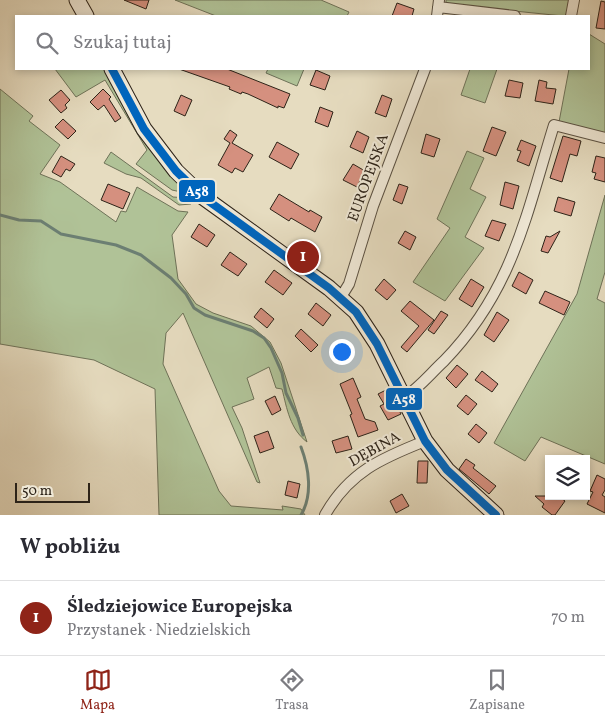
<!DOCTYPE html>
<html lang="pl">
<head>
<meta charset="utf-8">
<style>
  :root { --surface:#fff; --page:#f2f2f3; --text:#2b2b33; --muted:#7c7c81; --line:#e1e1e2; --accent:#8f2418 }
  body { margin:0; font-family:Vollkorn,serif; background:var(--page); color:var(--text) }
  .controls { position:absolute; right:15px; bottom:15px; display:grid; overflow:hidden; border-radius:0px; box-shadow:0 2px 8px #0003 }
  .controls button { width:45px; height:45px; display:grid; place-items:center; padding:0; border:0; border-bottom:1px solid var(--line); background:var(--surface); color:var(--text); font:25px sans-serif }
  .scale { position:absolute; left:15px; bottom:12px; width:75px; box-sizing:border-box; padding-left:5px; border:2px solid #2d2318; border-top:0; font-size:14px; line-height:18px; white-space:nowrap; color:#2d2318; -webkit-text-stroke:4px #efe8d6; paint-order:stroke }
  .you { position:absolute; left:341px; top:351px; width:18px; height:18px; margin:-12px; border:4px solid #fff; border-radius:50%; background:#1a73e8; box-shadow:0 0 0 8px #1a73e833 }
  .badge { display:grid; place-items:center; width:32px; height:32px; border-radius:50%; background:var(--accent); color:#fff; font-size:16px; font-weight:700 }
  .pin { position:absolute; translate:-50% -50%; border:2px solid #fff; box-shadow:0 1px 5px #0006 }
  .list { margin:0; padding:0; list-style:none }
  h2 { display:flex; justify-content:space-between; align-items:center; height:65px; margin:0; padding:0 20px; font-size:21px }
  h2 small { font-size:16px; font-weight:400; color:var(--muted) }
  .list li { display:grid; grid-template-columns:32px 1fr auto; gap:15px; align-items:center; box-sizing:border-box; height:75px; padding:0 20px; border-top:1px solid var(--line) }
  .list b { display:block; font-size:19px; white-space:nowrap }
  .list p { margin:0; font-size:16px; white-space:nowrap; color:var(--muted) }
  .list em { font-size:16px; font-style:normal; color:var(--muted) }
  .icon { flex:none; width:28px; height:28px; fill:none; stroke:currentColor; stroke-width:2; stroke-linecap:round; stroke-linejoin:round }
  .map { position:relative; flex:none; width:605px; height:515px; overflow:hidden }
  .search { position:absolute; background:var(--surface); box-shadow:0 2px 8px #0003; left:15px; right:15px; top:15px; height:55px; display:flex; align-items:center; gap:12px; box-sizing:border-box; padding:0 18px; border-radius:0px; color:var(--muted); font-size:19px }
  .sheet { height:140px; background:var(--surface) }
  nav { display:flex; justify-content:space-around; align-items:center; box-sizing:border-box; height:70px; border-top:1px solid var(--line); background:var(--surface); font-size:14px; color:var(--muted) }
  nav a { display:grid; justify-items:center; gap:2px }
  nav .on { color:var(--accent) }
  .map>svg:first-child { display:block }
  .green { fill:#b0c297; stroke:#6e7258 }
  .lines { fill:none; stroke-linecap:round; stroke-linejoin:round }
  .stream { stroke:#6c7f73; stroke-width:3 }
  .building { fill:#d5907f; stroke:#2d2318 }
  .street-casing { stroke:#5b5142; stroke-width:12 }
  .secondary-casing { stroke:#2d2318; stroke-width:17 }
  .street { stroke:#efe8d6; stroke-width:10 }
  .secondary { stroke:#efe8d6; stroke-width:15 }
  .bus-1-casing { stroke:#efe8d6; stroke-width:11 }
  .bus-1 { stroke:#0065bd; stroke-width:8 }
  .labels { text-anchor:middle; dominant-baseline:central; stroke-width:4; stroke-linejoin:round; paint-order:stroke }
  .street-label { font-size:15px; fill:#2d2318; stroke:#efe8d6 }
  .line-badge { stroke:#efe8d6; stroke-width:2 }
  .badge-label { font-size:14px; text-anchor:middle; font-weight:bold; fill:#fff }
</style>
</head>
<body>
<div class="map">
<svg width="605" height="515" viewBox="0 0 605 515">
  <rect width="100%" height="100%" fill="#e6dcc0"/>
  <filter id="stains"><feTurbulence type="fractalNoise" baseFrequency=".004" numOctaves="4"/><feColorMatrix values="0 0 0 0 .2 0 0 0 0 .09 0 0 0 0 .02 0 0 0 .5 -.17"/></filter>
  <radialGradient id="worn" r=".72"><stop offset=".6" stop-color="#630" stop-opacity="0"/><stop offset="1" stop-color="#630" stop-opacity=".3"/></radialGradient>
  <path class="green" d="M175 0H321L349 12 347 16H216Z
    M446 0H571L566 15 563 16 446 4Z
    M589 34 605 44V134L559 122 569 69H589Z
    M55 69H107C129 110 148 153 182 186L181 192 172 190 136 164 147 150 105 80 76 97Z
    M268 69H304L297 86 266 73Z
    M470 69H497L485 103 461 95Z
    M0 89 33 116 29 121 60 145 40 174 60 182 116 222 121 211 126 212 137 187 178 211 188 212 172 235 178 279 196 304 213 313 251 326 270 342 281 363 307 442C290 429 287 409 282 389L276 388 269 367 247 378 254 399 232 407 242 428 260 483 257 482 183 313 166 333 163 364 219 491 231 506 283 510 282 506 301 509 305 515H159L155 389 94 360 0 344Z
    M467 151 484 158 470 189 486 197 465 237 484 248 445 301 413 282 450 228 437 219Z
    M111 152 173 197 188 198 192 202 191 204 179 205 141 178 126 174 104 163Z
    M605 195V272L597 299 605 303V464L541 437 525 461 494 443 577 294Z"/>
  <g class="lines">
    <path class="stream" d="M0 215 19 220 41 221 61 234 116 245 141 255 171 278 186 294 194 308 205 315 253 331 264 338 271 348 282 373 286 393 298 418 303 435
      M301 515C313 495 309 468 301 447"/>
  </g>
  <path class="building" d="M124 0H149L146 9Z
    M601 1 605 2V29L596 28Z
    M397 3 414 9 412 16H392Z
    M179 69H227L290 94 284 108 278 106V108L248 94 242 92 241 94 229 89 230 87Z
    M316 70 330 76 325 90 310 85Z
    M509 80 523 83 520 98 505 96Z
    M539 80 547 82 546 88 556 89 553 104 535 101Z
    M103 89 111 97 109 99 121 118 115 122 104 105 98 110 90 102Z
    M61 90 70 100 65 105 67 108 61 113 49 100Z
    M181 95 192 100 185 116 174 111Z
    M382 95 392 99 386 117 375 113Z
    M320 107 333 112 328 127 315 122Z
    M63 119 76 131 68 139 55 127Z
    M492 127 506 132 496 156 483 151Z
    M230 130 237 135 232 143 253 155 243 172 235 168 232 173 218 165 230 143 224 139Z
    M357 131 369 137 363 153 350 147Z
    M426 134 440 139 434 157 421 153Z
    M563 136 581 141 577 156 570 154 562 182 550 178Z
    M521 140 536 146 529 166 517 161 521 151 517 150Z
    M277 142 299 154 291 169 269 157Z
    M61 156 75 164 70 171 66 169 61 177 52 172Z
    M596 156 605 158V182L594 179 596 173 592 172Z
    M353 164 365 171 357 187 343 180Z
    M505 182 519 186 513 209 500 205Z
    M108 184 130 193 123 209 101 200Z
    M399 184 408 187 402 204 393 200Z
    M279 194 309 212 310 210 322 217 315 232 291 218 289 221 270 209Z
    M558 197 575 202 571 216 554 211Z
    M492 220 506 224 499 241 485 236Z
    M199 224 215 235 207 247 191 237Z
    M405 231 416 237 410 250 398 243Z
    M560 231 548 253 541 251 546 236 550 237Z
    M230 252 247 264 238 276 221 265Z
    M274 270 292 283 283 295 265 282Z
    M519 272 533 280 526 294 512 286Z
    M384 279 396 290 387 300 375 290Z
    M471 279 484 287 472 307 459 299Z
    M545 291 570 302 564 315 539 303Z
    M410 301 434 320 407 352 401 347 419 326 401 311Z
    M316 303 331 315 323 326 308 314Z
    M261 308 274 319 267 328 254 317Z
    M441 311 448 315 434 334 428 330Z
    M497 312 509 320 494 342 484 335Z
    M301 329 318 345 311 352 295 336Z
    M457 365 468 374 456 388 446 378Z
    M482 371 498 384 492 392 475 380Z
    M353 378 361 397 357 399 365 419 375 422 378 430 358 437 350 415 352 414 340 384Z
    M388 389 401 414 388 420 380 406 384 404 378 394Z
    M466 395 477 404 468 415 457 406Z
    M275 396 281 410 272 415 265 401Z
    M476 424 487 433 479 443 468 434Z
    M268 431 274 448 260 453 254 436Z
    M348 436 352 449 336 453 332 441Z
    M466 459 475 465 473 468 496 486 489 494 459 469Z
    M418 461H428L427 483H417Z
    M597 475 605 479V490L602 495 605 497V513L587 504 593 492 590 491Z
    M288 481 300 484 297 498 285 495Z
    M402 494 409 506 396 513 390 501Z
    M535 496H558L565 501 555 515H552L542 507 544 504Z"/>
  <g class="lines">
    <g class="street-casing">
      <path id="street" d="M438 7 515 16
        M437 16 439 0
        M571 16 574 0
        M341 297 349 284 373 206 425 69
        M405 397C420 387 431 373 444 361 513 290 526 215 554 125L605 138
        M325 515C349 472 382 458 425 441"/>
    </g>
    <g class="secondary-casing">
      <path id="secondary" d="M77 0 86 16
        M112 69 144 129 176 171 203 197 329 288 356 312 377 344 425 441 447 470 496 515"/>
    </g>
    <use href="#street" class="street"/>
    <use href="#secondary" class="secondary"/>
    <g class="bus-1-casing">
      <path id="bus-1" d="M112 69 144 129 176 171 203 197 329 288 356 312 377 344 425 441 447 470 496 515"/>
    </g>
    <use href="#bus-1" class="bus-1"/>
  </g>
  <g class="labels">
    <g class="street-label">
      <text transform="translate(369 178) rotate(-70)">EUROPEJSKA</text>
      <text transform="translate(375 450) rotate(-29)">DĘBINA</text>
    </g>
  </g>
  <g class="line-badge">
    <rect x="178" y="179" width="38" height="24" rx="5" fill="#0065bd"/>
    <rect x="385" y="387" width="38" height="24" rx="5" fill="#0065bd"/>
  </g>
  <g class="badge-label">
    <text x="197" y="196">A58</text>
    <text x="404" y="404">A58</text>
  </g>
  <rect width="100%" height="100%" filter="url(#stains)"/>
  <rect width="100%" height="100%" fill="url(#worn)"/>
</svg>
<div class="controls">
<button><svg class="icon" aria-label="layers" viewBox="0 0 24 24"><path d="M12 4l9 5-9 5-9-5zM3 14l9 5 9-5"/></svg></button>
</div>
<div class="scale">50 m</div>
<div class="you"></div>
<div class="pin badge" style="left:303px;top:257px">1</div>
<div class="search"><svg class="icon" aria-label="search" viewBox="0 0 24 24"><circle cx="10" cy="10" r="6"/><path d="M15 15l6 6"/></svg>Szukaj tutaj</div>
</div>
<section class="sheet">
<h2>W pobliżu<small></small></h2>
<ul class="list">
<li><span class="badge">1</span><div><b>Śledziejowice Europejska</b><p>Przystanek · Niedzielskich</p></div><em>70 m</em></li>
</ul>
</section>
<nav>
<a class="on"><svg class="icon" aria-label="map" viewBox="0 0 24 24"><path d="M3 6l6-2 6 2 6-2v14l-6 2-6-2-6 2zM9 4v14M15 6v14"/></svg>Mapa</a>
<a><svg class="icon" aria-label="directions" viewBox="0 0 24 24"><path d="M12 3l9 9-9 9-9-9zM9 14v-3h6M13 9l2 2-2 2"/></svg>Trasa</a>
<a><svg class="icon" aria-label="saved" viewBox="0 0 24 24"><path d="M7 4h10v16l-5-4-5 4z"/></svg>Zapisane</a>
</nav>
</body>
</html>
